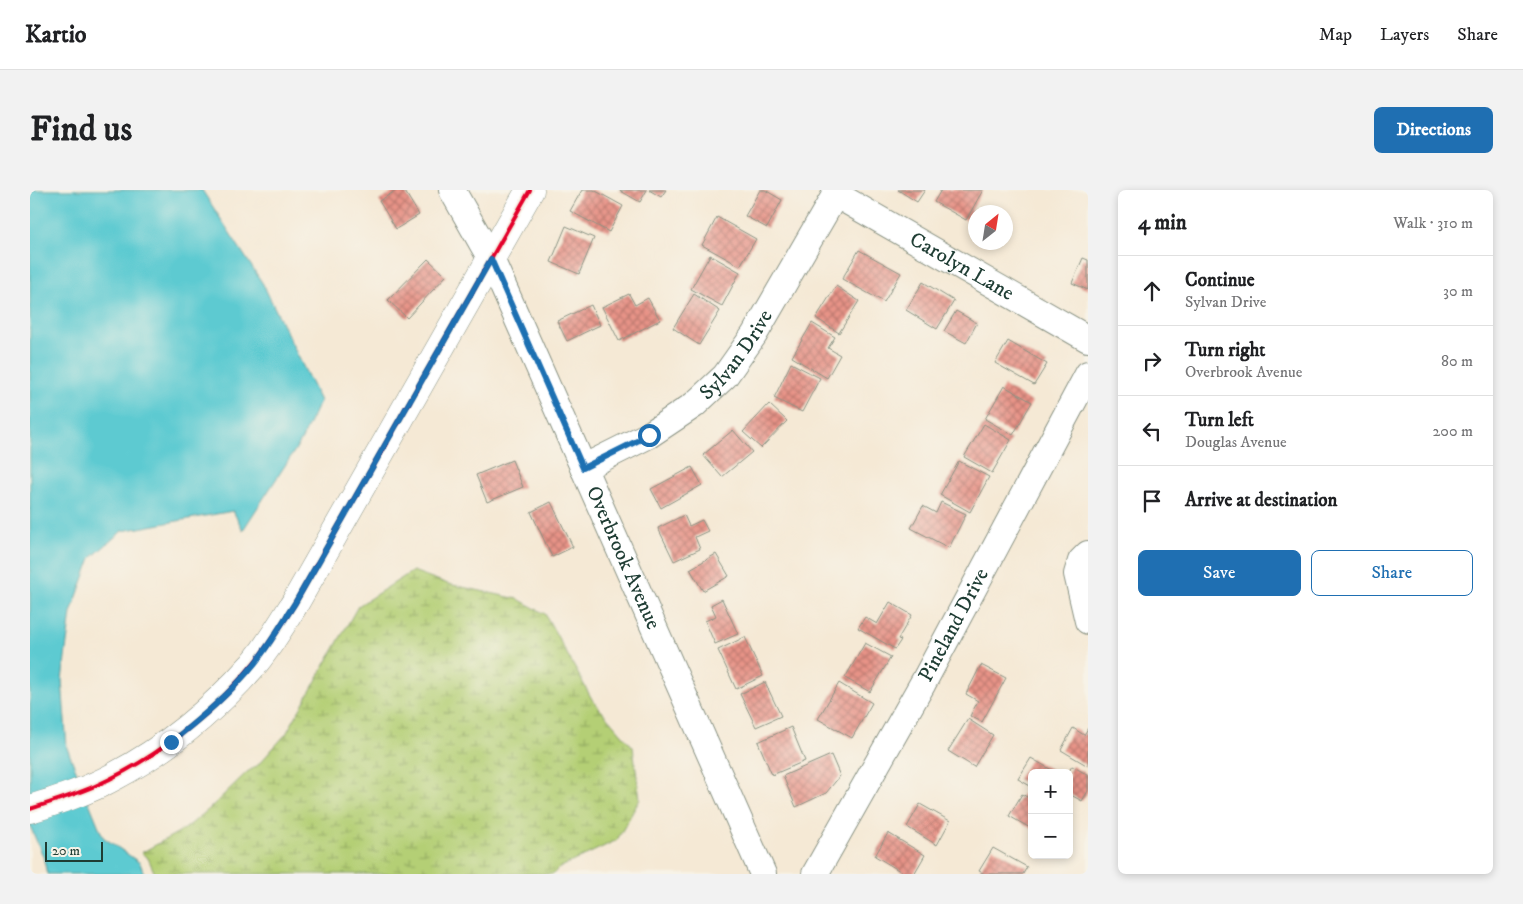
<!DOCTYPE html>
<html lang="en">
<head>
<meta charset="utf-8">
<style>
  :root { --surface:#fff; --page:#f2f2f2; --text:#202124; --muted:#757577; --line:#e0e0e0; --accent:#1f6fb2 }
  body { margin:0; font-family:"IM FELL DW Pica",serif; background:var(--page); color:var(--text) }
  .controls { position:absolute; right:15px; bottom:15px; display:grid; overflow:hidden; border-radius:8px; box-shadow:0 2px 8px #0003 }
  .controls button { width:45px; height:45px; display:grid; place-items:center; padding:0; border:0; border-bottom:1px solid var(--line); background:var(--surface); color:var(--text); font:25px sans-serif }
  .compass { position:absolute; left:938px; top:15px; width:45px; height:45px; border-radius:50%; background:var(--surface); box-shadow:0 2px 8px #0003; rotate:30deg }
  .scale { position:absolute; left:15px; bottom:12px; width:58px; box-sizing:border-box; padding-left:5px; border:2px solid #1f3d34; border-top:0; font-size:14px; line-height:18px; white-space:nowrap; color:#1f3d34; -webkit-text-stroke:4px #f7f3e8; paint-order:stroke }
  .stop { position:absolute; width:15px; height:15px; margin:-11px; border:4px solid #1f6fb2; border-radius:50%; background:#fff }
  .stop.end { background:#1f6fb2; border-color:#fff; box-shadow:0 1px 5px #0008 }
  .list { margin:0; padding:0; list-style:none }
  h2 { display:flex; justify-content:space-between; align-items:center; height:65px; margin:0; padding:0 20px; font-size:21px }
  h2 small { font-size:16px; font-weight:400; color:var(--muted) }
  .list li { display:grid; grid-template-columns:32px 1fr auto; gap:15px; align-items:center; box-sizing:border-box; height:70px; padding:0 20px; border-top:1px solid var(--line) }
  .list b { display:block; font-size:19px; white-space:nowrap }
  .list p { margin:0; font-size:16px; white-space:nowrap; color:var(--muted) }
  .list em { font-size:16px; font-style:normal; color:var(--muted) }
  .actions { display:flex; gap:10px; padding:15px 20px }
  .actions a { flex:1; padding:11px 0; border:1px solid var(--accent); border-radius:8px; text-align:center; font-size:18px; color:var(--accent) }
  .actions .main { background:var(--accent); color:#fff }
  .icon { flex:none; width:28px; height:28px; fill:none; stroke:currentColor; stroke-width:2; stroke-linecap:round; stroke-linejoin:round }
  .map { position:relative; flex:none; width:1058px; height:684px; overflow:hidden; border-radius:8px }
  header { display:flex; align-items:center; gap:30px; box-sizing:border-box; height:70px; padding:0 25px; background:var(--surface); border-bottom:1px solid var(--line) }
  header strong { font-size:24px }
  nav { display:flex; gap:28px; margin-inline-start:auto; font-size:18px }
  .intro { display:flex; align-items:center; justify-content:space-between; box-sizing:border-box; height:120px; padding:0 30px }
  h1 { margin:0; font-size:35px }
  .button { padding:12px 22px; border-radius:8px; background:var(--accent); color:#fff; font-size:18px; font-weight:700 }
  main { display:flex; gap:30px; padding:0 30px }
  aside { flex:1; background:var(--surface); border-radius:8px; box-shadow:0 2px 8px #0003 }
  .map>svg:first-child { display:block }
  .wetland { fill:url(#wetland-marsh); stroke:#6a8654 }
  .water { fill:#5dcad1; stroke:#3e8482 }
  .building { fill:url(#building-cross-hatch) }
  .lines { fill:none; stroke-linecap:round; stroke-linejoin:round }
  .minor-casing { stroke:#8a9384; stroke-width:28 }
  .major-casing { stroke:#8a9384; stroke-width:29 }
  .minor { stroke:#fff; stroke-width:26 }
  .major { stroke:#fff; stroke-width:28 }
  .bus-1-casing { stroke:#f7f3e8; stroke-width:8 }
  .bus-1 { stroke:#e4002b; stroke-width:4 }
  .route { stroke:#1f6fb2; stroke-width:6 }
  .labels { text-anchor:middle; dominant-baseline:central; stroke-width:4.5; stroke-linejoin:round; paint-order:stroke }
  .street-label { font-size:21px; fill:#1f3d34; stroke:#f7f3e8 }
</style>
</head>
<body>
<header>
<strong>Kartio</strong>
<nav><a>Map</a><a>Layers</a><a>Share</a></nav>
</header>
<div class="intro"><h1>Find us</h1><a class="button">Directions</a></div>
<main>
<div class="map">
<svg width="1058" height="684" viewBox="0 0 1058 684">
  <defs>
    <pattern id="wetland-marsh" width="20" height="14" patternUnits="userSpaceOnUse" patternTransform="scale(1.25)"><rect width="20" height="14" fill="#b4cf75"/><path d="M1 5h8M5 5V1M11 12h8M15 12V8" fill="none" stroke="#92a961"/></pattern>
    <pattern id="building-cross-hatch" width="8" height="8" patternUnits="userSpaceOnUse" patternTransform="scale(1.25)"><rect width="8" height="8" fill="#e79387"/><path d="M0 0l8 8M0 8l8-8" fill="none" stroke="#bb796f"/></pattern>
  </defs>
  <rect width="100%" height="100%" fill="#f7f3e8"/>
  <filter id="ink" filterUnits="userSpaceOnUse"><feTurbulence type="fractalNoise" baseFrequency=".02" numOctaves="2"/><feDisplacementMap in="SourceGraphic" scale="10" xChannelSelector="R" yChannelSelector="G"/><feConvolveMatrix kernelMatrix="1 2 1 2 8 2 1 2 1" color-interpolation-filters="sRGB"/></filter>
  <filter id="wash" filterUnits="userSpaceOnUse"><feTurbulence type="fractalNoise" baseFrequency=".0096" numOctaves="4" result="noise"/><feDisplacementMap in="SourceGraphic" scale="20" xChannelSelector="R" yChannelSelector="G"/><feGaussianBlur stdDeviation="1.12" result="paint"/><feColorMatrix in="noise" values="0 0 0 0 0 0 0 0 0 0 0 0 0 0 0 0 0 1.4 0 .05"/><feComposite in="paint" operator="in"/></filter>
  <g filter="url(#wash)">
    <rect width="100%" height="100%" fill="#f5e9d5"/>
    <path class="wetland" d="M383 381 418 394 488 409 515 424 563 511 603 557 610 609 587 650 529 678 523 684H125L118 668 111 663 156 638 178 620 217 582 227 576 256 544 328 416Z"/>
    <path class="water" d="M0 0H172L233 94 290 211 271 251 213 340 203 321 92 341 61 368 41 423 32 490 37 558 73 647 110 673 114 684H17L13 666 0 636Z"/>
    <g id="blocks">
      <path class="building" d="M367 0H374L389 25 366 39 349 11Z
        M552 0H564L593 16 579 42 540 21Z
        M589 0H617L610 12Z
        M619 0H636L631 7Z
        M730 0H735L752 10 737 38 715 26Z
        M868 0H895L887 12Z
        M911 0H953L936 30 904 12Z
        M687 27 726 49 710 76 672 55Z
        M536 36 564 48 549 84 521 72Z
        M829 60 871 83 854 112 812 89Z
        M680 65 710 82 692 116 661 99Z
        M1053 68 1058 70V100L1042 93Z
        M398 69 416 86 377 128 358 110Z
        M893 92 924 111 907 139 876 120Z
        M806 96 829 111 809 143 786 128Z
        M599 104 605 115 618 108 630 130 589 151 572 117Z
        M664 104 690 121 669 155 643 138Z
        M561 115 570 135 537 151 527 131Z
        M926 121 947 133 936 153 914 141Z
        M782 133 805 147 798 158 810 165 797 188 762 167Z
        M978 151 1017 174 1004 195 965 173Z
        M761 173 790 188 772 222 744 208Z
        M974 196 1002 212 983 245 955 229Z
        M739 214 757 231 731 258 713 242Z
        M954 234 981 250 962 283 934 267Z
        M703 240 722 262 692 287 673 265Z
        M482 270 493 297 457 312 446 285Z
        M929 271 959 287 940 322 910 305Z
        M662 277 672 295 631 318 621 299Z
        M521 312 543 357 522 367 501 322Z
        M911 312 936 324 919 358 881 338 893 316 906 323Z
        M654 325 659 336 672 330 678 341 665 347 670 359 644 371 628 338Z
        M686 364 699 386 673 401 660 379Z
        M692 409 708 444 685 454 675 431 686 426 681 415Z
        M860 412 882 425 868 449 871 450 865 459 828 438 835 427 847 434Z
        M715 447 733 486 706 499 688 460Z
        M835 453 861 467 840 502 815 488Z
        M951 475 976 488 952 532 940 526 948 511 936 504Z
        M735 492 751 526 726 537 710 504Z
        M809 493 842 513 822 548 788 529Z
        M938 529 963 545 944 577 918 561Z
        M761 537 775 571 742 585 728 552Z
        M1043 538 1054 545 1058 538V576L1031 560Z
        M801 565 810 586 796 603 766 617 753 586Z
        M1001 568 1027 583H1002V597L988 589Z
        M1042 576 1058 585V601L1052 611 1039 604V583H1038Z
        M992 604 1002 610V639L979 626Z
        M890 614 920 631 907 655 877 637Z
        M858 643 895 665 884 684H875L845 666Z
        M963 658 997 677 993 684H955L949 681Z"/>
    </g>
  </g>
  <g filter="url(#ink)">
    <use href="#blocks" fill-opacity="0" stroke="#8a9384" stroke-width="1"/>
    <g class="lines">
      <g class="minor-casing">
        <g id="minor">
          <path id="s1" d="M422 0 461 69 733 684"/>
          <path id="s2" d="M805 4 1058 149"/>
          <path id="s3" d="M553 278 619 245 664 215 695 186 724 145 808 0"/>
          <path d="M1058 364 1051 371 1047 384 1058 431"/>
          <path id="s4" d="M785 684 893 493 1058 184"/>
        </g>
      </g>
      <g class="major-casing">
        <path id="major" d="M0 619C29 610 58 601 85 586 138 558 183 520 223 475 239 456 252 434 265 413L500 0"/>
      </g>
      <use href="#minor" class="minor"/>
      <use href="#major" class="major"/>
      <g class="bus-1-casing">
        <path id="bus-1" d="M0 619C22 612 44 605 65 596 126 569 188 520 229 467 242 450 254 431 265 413L500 0"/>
      </g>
      <use href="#bus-1" class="bus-1"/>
    </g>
  </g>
  <g class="lines" filter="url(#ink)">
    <path class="route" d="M141 552C171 528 201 503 225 473 240 454 252 433 265 413L461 69 553 278 619 245"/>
  </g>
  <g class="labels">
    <g class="street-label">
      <text stroke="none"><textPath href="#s2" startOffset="146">Carolyn Lane</textPath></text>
      <text stroke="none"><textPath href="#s3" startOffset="194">Sylvan Drive</textPath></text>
      <text stroke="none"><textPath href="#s1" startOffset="406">Overbrook Avenue</textPath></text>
      <text stroke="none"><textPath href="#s4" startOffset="285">Pineland Drive</textPath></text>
    </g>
  </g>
</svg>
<div class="controls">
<button>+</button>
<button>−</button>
</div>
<svg class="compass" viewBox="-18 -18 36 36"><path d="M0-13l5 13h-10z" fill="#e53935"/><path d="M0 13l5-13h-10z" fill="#757577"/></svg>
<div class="scale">20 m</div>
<div class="stop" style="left:619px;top:245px"></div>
<div class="stop end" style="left:141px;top:552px"></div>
</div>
<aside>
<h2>4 min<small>Walk · 310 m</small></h2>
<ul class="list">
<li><svg class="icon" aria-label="ahead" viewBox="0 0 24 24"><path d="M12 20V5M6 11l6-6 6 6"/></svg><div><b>Continue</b><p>Sylvan Drive</p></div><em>30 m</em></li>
<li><svg class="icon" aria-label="right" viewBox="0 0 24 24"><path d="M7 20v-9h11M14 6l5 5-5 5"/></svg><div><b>Turn right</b><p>Overbrook Avenue</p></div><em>80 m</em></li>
<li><svg class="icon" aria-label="left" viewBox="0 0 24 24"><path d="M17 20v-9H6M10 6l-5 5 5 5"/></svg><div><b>Turn left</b><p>Douglas Avenue</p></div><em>200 m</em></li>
<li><svg class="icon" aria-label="arrive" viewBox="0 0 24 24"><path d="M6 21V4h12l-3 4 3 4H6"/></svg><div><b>Arrive at destination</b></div></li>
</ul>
<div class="actions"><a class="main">Save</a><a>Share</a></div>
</aside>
</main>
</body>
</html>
